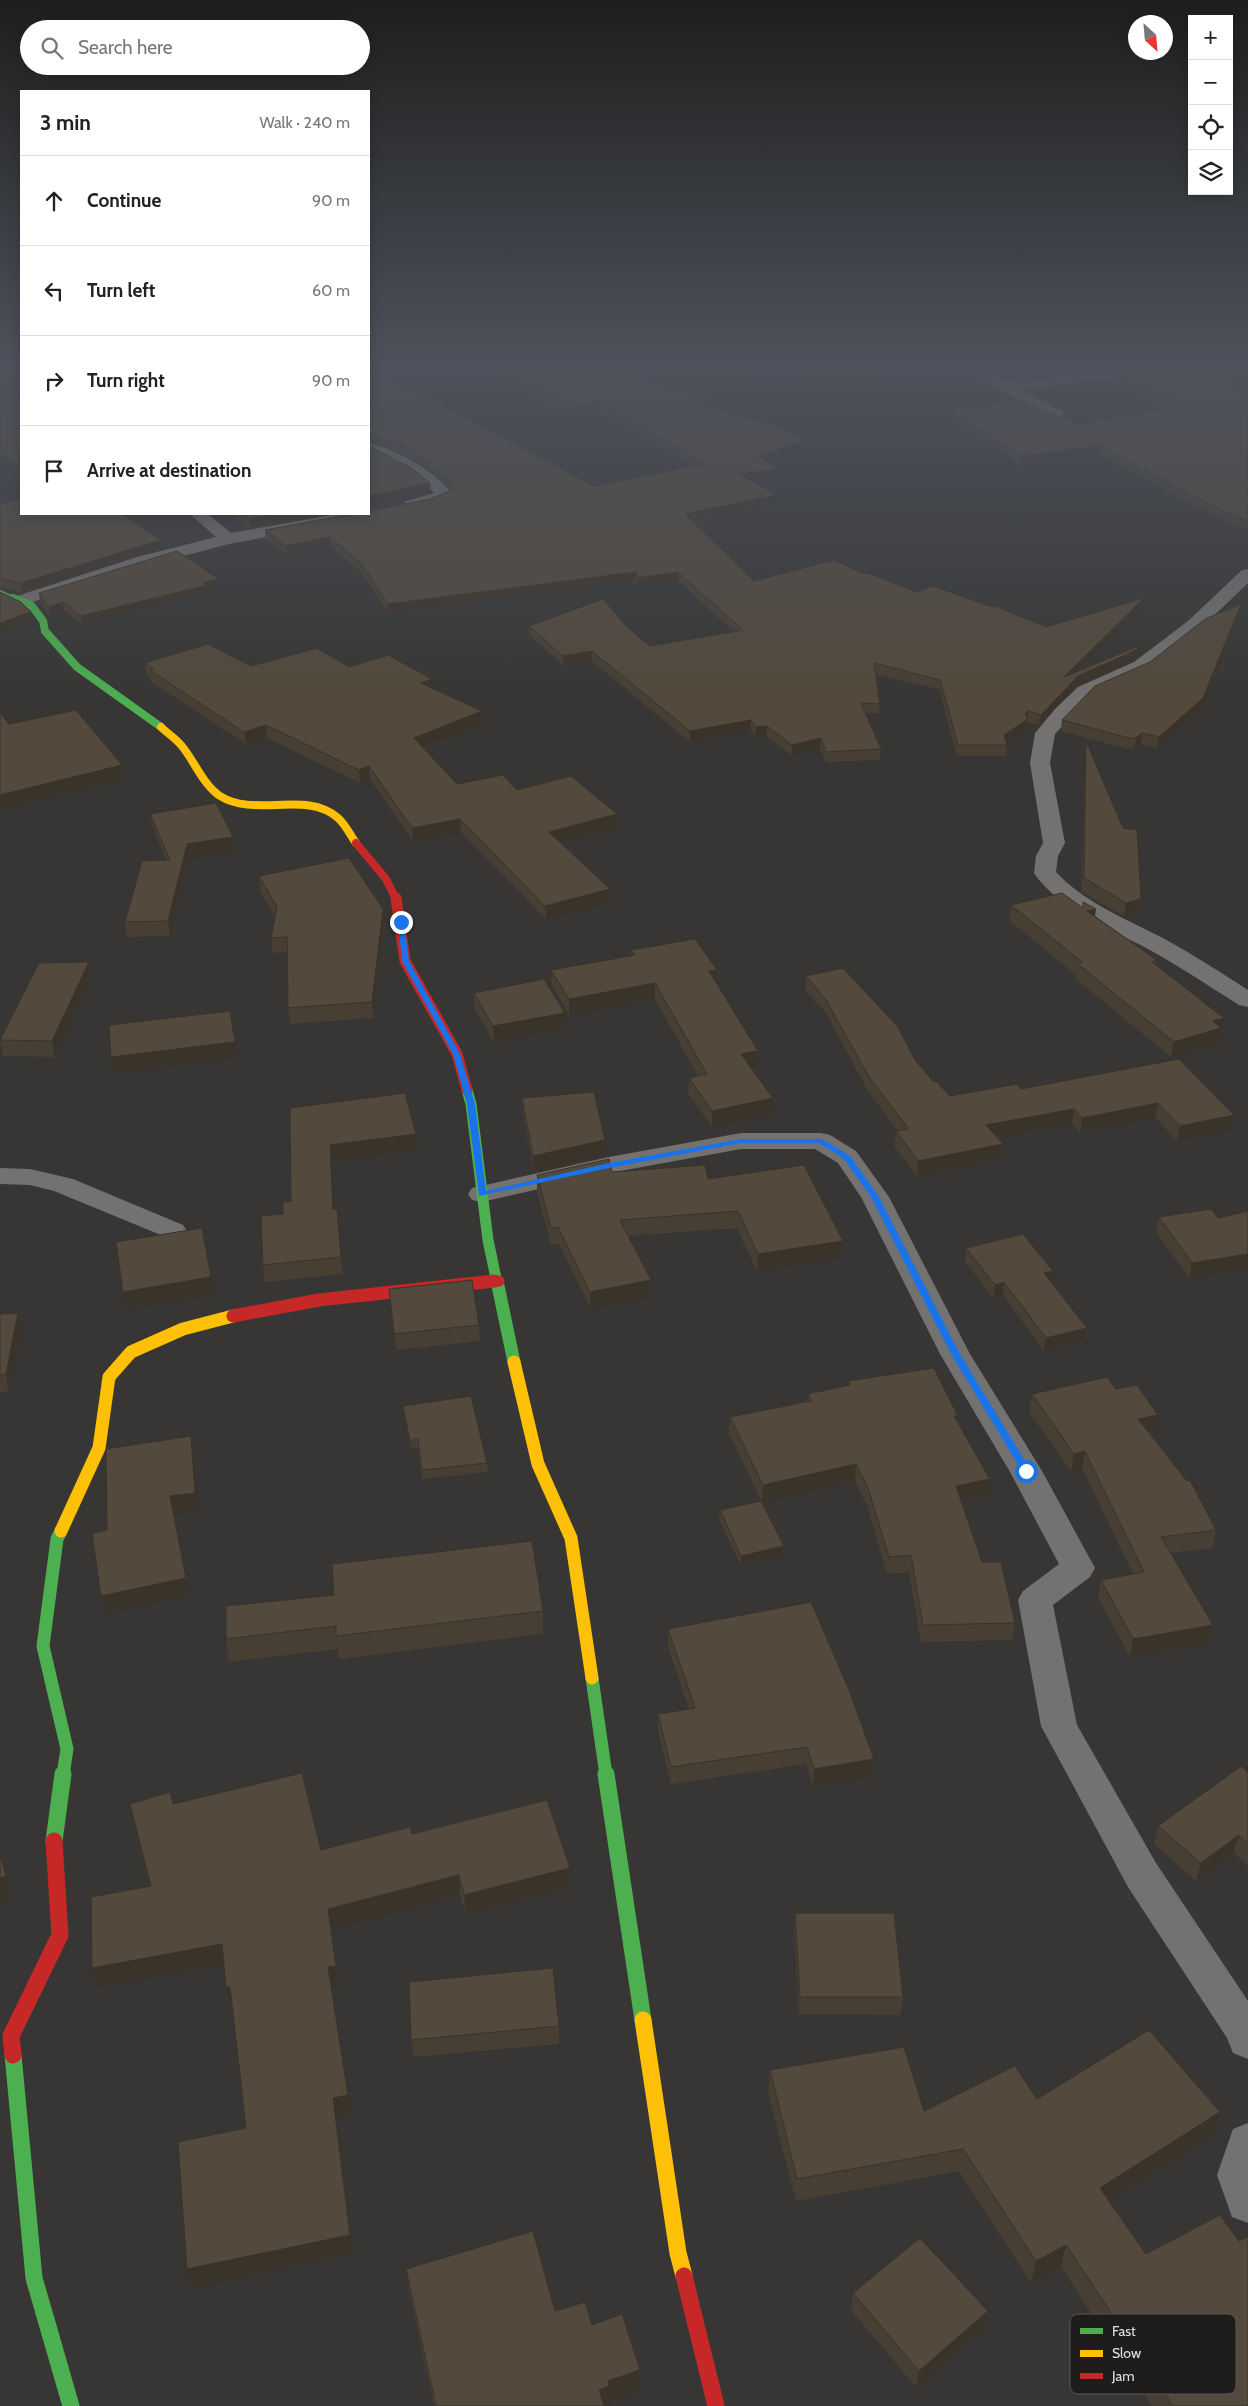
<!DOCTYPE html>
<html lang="en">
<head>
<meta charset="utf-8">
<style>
  :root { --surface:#fff; --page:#f6f6f6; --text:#222; --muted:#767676; --line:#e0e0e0 }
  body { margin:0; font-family:Cabin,sans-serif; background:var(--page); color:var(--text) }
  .controls { position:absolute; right:15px; top:15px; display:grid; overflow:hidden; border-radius:0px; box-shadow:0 2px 12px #0003 }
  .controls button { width:45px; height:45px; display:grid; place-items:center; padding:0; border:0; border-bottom:1px solid var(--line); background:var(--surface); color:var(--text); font:25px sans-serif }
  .compass { position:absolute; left:1128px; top:15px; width:45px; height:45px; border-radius:50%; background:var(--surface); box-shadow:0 2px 12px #0003; rotate:154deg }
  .stop { position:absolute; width:15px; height:15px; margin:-11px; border:4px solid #1a73e8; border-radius:50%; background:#fff }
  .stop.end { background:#1a73e8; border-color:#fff; box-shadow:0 1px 5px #0008 }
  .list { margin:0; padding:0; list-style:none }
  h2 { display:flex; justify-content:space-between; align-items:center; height:65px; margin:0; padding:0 20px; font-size:21px }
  h2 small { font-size:16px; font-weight:400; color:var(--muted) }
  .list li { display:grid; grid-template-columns:32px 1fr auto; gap:15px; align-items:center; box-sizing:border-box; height:90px; padding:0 20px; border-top:1px solid var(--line) }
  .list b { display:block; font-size:19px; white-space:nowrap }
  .list em { font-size:16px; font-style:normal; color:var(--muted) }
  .icon { flex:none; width:28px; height:28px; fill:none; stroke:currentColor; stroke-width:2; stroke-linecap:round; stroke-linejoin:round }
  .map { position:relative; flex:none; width:1248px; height:2406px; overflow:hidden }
  .search { position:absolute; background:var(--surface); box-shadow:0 2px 12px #0003; left:20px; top:20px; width:350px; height:55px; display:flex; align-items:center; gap:12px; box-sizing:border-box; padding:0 18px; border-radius:28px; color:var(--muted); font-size:19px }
  .panel { position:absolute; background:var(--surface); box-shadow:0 2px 12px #0003; left:20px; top:90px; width:350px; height:425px; border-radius:0px }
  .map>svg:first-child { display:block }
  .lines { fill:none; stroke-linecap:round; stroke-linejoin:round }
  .street { fill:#737270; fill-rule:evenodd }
  .fast-far4 { stroke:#4caf50; stroke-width:6 }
  .fast-far3 { stroke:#4caf50; stroke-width:8 }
  .fast-far2 { stroke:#4caf50; stroke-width:11 }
  .fast-far1 { stroke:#4caf50; stroke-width:13 }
  .fast { stroke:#4caf50; stroke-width:17 }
  .slow-far2 { stroke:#ffc107; stroke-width:8 }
  .slow-far1 { stroke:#ffc107; stroke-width:13 }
  .slow { stroke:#ffc107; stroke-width:17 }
  .jam-far3 { stroke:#c62828; stroke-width:8 }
  .jam-far2 { stroke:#c62828; stroke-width:11 }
  .jam-far1 { stroke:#c62828; stroke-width:13 }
  .jam { stroke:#c62828; stroke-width:17 }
  .wall { fill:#473f34 }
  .shaded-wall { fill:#3a332a }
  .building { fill:#53493c; stroke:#3a332a }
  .route { fill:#1a73e8 }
  .key { fill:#1e1d1c; stroke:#585756; stroke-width:1 }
  .key-label { font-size:14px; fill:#e0dfdd }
</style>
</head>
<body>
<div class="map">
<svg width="1248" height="2406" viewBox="0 0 1248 2406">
  <rect width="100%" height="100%" fill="#373634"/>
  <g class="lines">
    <path class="street" d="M960 366H976L1002 381 1028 382 1084 373 1128 372 1171 366H1204L1197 370 1128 380 1084 381 1020 390 1062 411 1064 414 1057 418 982 382Z
      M369 443C396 449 437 472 453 495L451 498 412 509 406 507 404 504 406 501 435 493 415 476 369 452Z
      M190 514H208L231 533 337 514H369L367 517 361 519 229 544 149 565 20 606 14 605 11 601 14 597 137 557 216 537Z
      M1248 569V583L1200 629 1148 670 1092 695 1055 734 1050 763 1065 843 1058 856 1056 872C1085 903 1126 919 1163 938 1192 954 1220 972 1248 990V1007L1239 1005C1209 986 1179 966 1148 949 1109 928 1060 911 1034 873L1036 856 1043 843 1030 763 1035 733 1055 709 1078 687 1134 662 1188 621 1242 570Z
      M741 1133H821L830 1135 856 1151 889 1197 970 1354 1042 1471 1095 1568 1090 1577 1053 1605 1077 1725 1156 1863 1248 2001V2059L1233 2053 1227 2038 1128 1887 1041 1726 1018 1600 1023 1591 1059 1564 1010 1472 940 1354 861 1197 838 1163 815 1149H741L609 1173 482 1202 472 1200 468 1194 472 1188 609 1157Z
      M0 1168 30 1169 73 1179 183 1225 187 1231 183 1237 173 1240 54 1191 30 1185 0 1184Z
      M1248 2123V2223L1232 2217 1217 2175 1233 2129Z"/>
    <path class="fast-far4" d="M0 593 16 600"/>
    <path class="fast-far3" d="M13 598 32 606 43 621 45 631 77 667 161 727"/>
    <path class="fast-far2" d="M467 1090 471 1104 488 1240 497 1283"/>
    <path class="fast-far1" d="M497 1281 514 1362
      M61 1531 57 1539 43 1646 67 1749 63 1775
      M592 1678 606 1775"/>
    <path class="fast" d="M606 1774 643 2020
      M54 1841 63 1774
      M13 2055 34 2278 71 2406"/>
    <path class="slow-far2" d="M161 727C167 733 175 738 181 745 194 760 203 785 220 796 255 818 306 790 338 818 346 825 350 835 356 843"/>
    <path class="slow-far1" d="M514 1362 538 1464 571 1538 592 1678
      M61 1531 99 1448 109 1377 131 1352 183 1329 233 1316"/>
    <path class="slow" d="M643 2020 678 2253 684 2276"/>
    <path class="jam-far3" d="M356 843 386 879 396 899"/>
    <path class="jam-far2" d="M396 898 405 961 457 1054 467 1090
      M483 1283 499 1281"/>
    <path class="jam-far1" d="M233 1316 319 1300 494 1281"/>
    <path class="jam" d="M13 2055 11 2036 60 1935 54 1841
      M684 2276 716 2406"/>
  </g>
  <path class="wall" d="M0 366H21V477L0 456Z
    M476 366H613L676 389 712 399V406L807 449 767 462 777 469 776 477 751 481 777 495 776 503 693 521 754 581 864 574 917 592 1046 627 1144 598 1143 608 1079 670 1142 654 1133 660 1077 686 1039 725 1028 722 1027 729 1006 743 1007 745 1006 756H957L939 689 875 674 880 704 879 713H865L881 749 880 760 826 762 820 748 792 755 766 736 755 737 751 730 690 742 592 661 564 666 529 635V626L628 628 650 646 734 632 678 581 637 587 635 581 388 613 362 573 330 546 287 555 266 539 265 530 430 499 451 491 428 468 404 454 370 441 369 442V367L594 486 695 466 599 410 574 415Z
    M628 366H893L894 374 823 387 784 368 688 387Z
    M1078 366H1160L1128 370 1089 371Z
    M1248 366V385L1238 387 1248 392V530L1217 517 1098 454 1021 464 951 420 952 412 1077 424 1171 408 1114 382 1115 374Z
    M0 504 161 540 162 549 22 592 0 587Z
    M232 514H328L250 528Z
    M220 587 209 590V594L82 624 64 610 50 615 40 602 39 593Z
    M1241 604 1239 614 1201 708 1157 748 1141 744 1134 749H1127L1061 731 1062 720 1150 662Z
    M145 663 251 666 349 667 432 679 433 689 482 724 423 748 457 784 517 790 617 814V827L560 842 610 903 546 919 461 832 413 841 370 779 360 783 267 738 246 744 151 682V678L147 675Z
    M1086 741 1141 899 1138 913 1124 916 1082 892 1085 754Z
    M150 814 235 851 189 859 170 936 127 937 125 922 166 860 153 828Z
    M259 876 383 909 384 924 374 1018 290 1024 288 1008 287 952 273 953 271 938 275 916 260 891Z
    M1083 902 1095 916 1157 960 1156 965 1221 1033 1220 1034 1218 1044 1171 1057 1076 979V975L1009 920 1011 905 1083 907Z
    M631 950 717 984 758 1051 757 1067 751 1068 773 1098V1114L712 1127 688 1093 689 1078 698 1076 655 999 569 1015 552 985 551 970 631 956Z
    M806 976 915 1060 934 1082 950 1096 1021 1089 1179 1059 1231 1130 1177 1141 1155 1117 1080 1133 1072 1123 997 1137 1003 1144 1001 1158 917 1176 894 1146 896 1131H898L868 1091 826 1013 805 990Z
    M91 977 55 1057 3 1056 0 1040Z
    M474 993 565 1028 494 1042 474 1008Z
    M522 1098 605 1156 534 1172 523 1114Z
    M290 1108 416 1134 417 1150 332 1161 334 1209H337L343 1274 265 1282 263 1265 283 1214 291 1201Z
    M612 1172 708 1179 841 1258 757 1271 737 1228 628 1236 651 1297 591 1309 559 1244 551 1245 537 1191V1175Z
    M1248 1211V1269L1189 1278 1156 1232 1159 1217 1218 1218Z
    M966 1248 1053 1271 1051 1282 1087 1328 1085 1341 1044 1351 1003 1295 993 1298 965 1261Z
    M389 1289 479 1325 480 1341 396 1350Z
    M18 1313 22 1330 9 1391 0 1392V1314Z
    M848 1381 958 1416 957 1422 987 1496 961 1501 982 1562 1015 1623 1012 1640 921 1642 909 1572 887 1574 867 1505 855 1481 762 1502 729 1434 730 1417 807 1401 808 1394 848 1386Z
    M1116 1389 1155 1432 1149 1433 1216 1530 1212 1548 1170 1553 1208 1643 1130 1657 1098 1597 1101 1580 1133 1574 1082 1468 1071 1471 1029 1412 1032 1394Z
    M403 1406 487 1463 488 1472 422 1479 418 1448 411 1449 404 1415Z
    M720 1510 784 1546 783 1555 741 1565 719 1519Z
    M226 1606 543 1611V1634L339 1659 338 1649 229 1662 226 1639Z
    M668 1629 872 1776 813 1786 806 1764 671 1784 658 1732V1714L689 1709 668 1647Z
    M1248 1772V1866L1234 1852 1196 1881 1154 1844 1158 1826Z
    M130 1804H173L321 1850 412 1834 571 1887 466 1914 460 1895 331 1929 339 1985 331 1987 351 2114 336 2117 353 2253 191 2288 246 2128 233 2006 230 2007 226 1987 224 1964 97 1987 150 1886Z
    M795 1913 903 1997 900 2015 799 2014 794 1931Z
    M559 2026V2044L413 2057 411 2040Z
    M770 2070 924 2111 1037 2099 1214 2134 1109 2201 1248 2406H1152L1061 2267 1031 2283 959 2171 796 2201 768 2093Z
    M406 2269 555 2311 592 2325 640 2392 609 2403V2406H434L409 2291Z
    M853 2293 988 2311 984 2328 916 2387 851 2310Z"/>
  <path class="shaded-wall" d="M756 366H784V368L688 387V380Z
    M895 366 894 374 823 387 824 379Z
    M1128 366H1160L1128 370Z
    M1248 377V385L1226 390 1227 382Z
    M712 399V407L697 402Z
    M599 402V410L574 415V407Z
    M807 440V449L759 465V456Z
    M1099 446 1098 454 1021 464 1022 456Z
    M777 469 776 477 739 483V474Z
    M430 483 431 492 369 505V496Z
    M777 495 776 503 685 522V514Z
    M278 514H328L250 528 249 519Z
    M330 537V546L287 555 286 546Z
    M161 540 162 549 22 592 21 583Z
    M636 572 635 581 388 613V604Z
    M678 572V581L637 587V578Z
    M219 579 220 587 209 590V594L82 624 81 616Z
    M1144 598 1143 608 1062 686 1064 677Z
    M63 602 64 610 50 615 49 607Z
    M1241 604 1239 614 1201 708 1157 748 1159 737Z
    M31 612 32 621 0 633V623Z
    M1143 644 1142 654 1133 660 1077 686 1039 725 1041 715 1078 676Z
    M592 651V661L564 666 563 656Z
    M432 679 433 692 421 683Z
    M482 711V724L414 751V738Z
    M1028 711 1027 720 1028 719 1027 729 1003 745 1004 735Z
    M751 720V730L690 742V731Z
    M266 725 267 738 246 744 244 732Z
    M767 726 766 736 755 737 756 727Z
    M1142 733 1141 744 1134 749 1136 738Z
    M821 738 820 748 792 755V745Z
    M122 765 124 779 0 809V795Z
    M369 766 370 779 360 783 359 770Z
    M617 814V827L550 845 549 832Z
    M460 819 461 832 413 841 412 828Z
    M233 837 235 851 189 859 170 936 168 921 187 844Z
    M610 889V903L546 919 545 906Z
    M1141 899 1138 913 1124 916 1126 903Z
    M383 909 384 924 374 1018 372 1002Z
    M1096 909 1094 924 1087 911Z
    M89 962 91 977 55 1057 52 1041Z
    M717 970V985L709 971Z
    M655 983V999L569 1015V999Z
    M565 1013V1028L494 1042 493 1026Z
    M1224 1018 1218 1044 1171 1057 1174 1042 1213 1021Z
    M235 1042 237 1057 114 1073 111 1057Z
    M758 1051 757 1067 740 1070 741 1054Z
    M773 1098V1114L712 1127V1111Z
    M1158 1103 1155 1117 1080 1133 1082 1118Z
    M1074 1109 1072 1123 985 1139 986 1125Z
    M1234 1115 1231 1130 1177 1141 1180 1126Z
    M416 1134 417 1150 332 1161 335 1226 333 1209 330 1145Z
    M605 1140V1156L534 1172 533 1156Z
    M1003 1144 1001 1158 917 1176 918 1161Z
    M843 1241 841 1258 757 1271 758 1254Z
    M1248 1254V1269L1189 1278 1192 1263Z
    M1053 1271 1051 1284 1044 1273Z
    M211 1277 214 1294 126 1309 123 1292Z
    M651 1280V1297L591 1309 590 1292Z
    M1004 1282 1003 1295 993 1298 995 1285Z
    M18 1313 22 1330 9 1391 6 1374Z
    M1087 1328 1085 1341 1044 1351 1046 1338Z
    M1158 1415 1155 1432 1135 1436 1138 1419Z
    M954 1416H958L956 1432Z
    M191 1436 194 1453 198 1510 173 1514 170 1496Z
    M1085 1451 1082 1468 1071 1471 1074 1454Z
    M856 1464 855 1481 762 1502 763 1485Z
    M990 1479 987 1496 954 1503 956 1486Z
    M784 1546 783 1555 741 1565V1556Z
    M186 1578 189 1595 105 1613 101 1596Z
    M1213 1625 1208 1643 1130 1657 1133 1639Z
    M874 1759 872 1776 813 1786 814 1769Z
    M1239 1835 1234 1852 1196 1881 1201 1863Z
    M570 1868 571 1887 466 1914 464 1895Z
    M459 1875 460 1895 331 1929 328 1909Z
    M6 1876 13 1900 0 1904V1878Z
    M222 1944 226 1964 97 1987 92 1968Z
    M336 1966 339 1985 331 1987 328 1967Z
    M226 1987H230L234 2006 230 2007Z
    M348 2095 351 2114 336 2117 353 2253 191 2288 187 2269 333 2098Z
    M1220 2112 1214 2134 1095 2210 1100 2188Z
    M1066 2245 1061 2267 1031 2283 1036 2261Z
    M988 2311 984 2328 916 2387 919 2371Z
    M640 2370V2392L609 2403V2406H599V2390L608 2381Z"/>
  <path class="building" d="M0 366H21V470L0 449Z
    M491 366H613L676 389H687L712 399 697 402 769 424 807 440 759 456 777 469 739 474 777 495 685 514 754 581 834 560 864 574 868 573 917 592 933 586 992 607 995 606 1046 627 1144 598 1064 677 1143 644 1134 651 1078 676 1041 715 1028 711 1025 714 1028 719 1004 735 1007 745H958L940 680 874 663 880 704 861 703 881 749 826 752 821 738 792 745 767 726 756 727 751 720 690 731 592 651 563 656 529 626 603 599 628 628 650 646 743 630 678 572 637 578 636 572 388 604 362 564 330 537 286 546 265 530 352 514H369V511L430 499 452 490 454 485 427 460 404 446 369 433V367L594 486 706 464 599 402 574 407Z
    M649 366H756L688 380Z
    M796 366H895L824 379Z
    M1185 366H1248V377L1227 382 1248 392V521L1218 508 1099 446 1022 456 952 412 1017 399 1077 424 1185 406 1115 374Z
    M369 446 413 469 430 483 369 496Z
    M21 498V514H122L161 540 21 583 0 578V504Z
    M243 514H278L249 519Z
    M177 551 219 579 203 583 208 585 81 616 63 602 49 607 39 593Z
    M0 592 21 602 31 612 0 623Z
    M1241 604 1203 698 1159 737 1142 733 1136 738H1129L1062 720 1095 686 1150 662 1205 619Z
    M208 644 251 666 317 648 349 667 388 655 432 679 421 683 482 711 414 738 457 784 503 775 517 790 571 776 617 814 549 832 610 889 545 906 460 819 412 828 369 766 359 770 266 725 244 732 150 670 154 669 145 663Z
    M76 710 122 765 0 795V712L9 724Z
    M1086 741 1123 828 1137 830 1141 899 1126 903 1084 878Z
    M216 803 233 837 187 844 168 921 125 922 142 861 170 860 150 814Z
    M349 858 383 909 372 1002 288 1008 287 937 271 938 277 907 259 876Z
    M1062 893 1083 908V902L1096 909 1087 911 1157 960 1152 962 1224 1018 1213 1021 1221 1028 1174 1042 1078 964 1082 962 1011 905Z
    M695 939 717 970 709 971 758 1051 741 1054 773 1098 712 1111 689 1078 707 1074 655 983 569 999 551 970 635 955 631 950Z
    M89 962 52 1041 0 1040 39 963Z
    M843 968 898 1027 915 1060 934 1082 936 1081 950 1096 1017 1084 1021 1089 1179 1059 1234 1115 1180 1126 1158 1103 1082 1118 1074 1109 986 1125 1003 1144 918 1161 896 1131 909 1129 869 1077 826 1000 806 976Z
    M544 979 565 1013 493 1026 474 993Z
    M230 1011 235 1042 111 1057 109 1025Z
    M594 1092 605 1140 533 1156 522 1098Z
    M405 1093 416 1134 330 1145 333 1209H337L341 1257 263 1265 261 1216 283 1214V1202L291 1201 290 1108Z
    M609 1159 612 1172 705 1165 708 1179 804 1165 843 1241 758 1254 738 1211 620 1220 651 1280 590 1292 558 1227 551 1228 537 1175Z
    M1211 1209 1218 1218 1248 1211V1254L1192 1263 1159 1217Z
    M202 1228 211 1277 123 1292 116 1242Z
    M1023 1234 1053 1271 1044 1273 1087 1328 1046 1338 1004 1282 995 1285 966 1248Z
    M472 1280 479 1325 394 1334 389 1289Z
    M18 1313 6 1374 0 1375V1314Z
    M934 1368 958 1416H954L990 1479 956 1486 982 1562H1001L1015 1623 923 1625 911 1555 889 1557 868 1488 856 1464 763 1485 730 1417 811 1401 808 1394 850 1385 848 1381Z
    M1107 1377 1116 1389 1137 1385 1158 1415 1138 1419 1187 1481 1190 1480 1216 1530 1161 1537 1213 1625 1133 1639 1101 1580 1144 1572 1085 1451 1074 1454 1032 1394Z
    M471 1396 487 1463 422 1470 418 1439 410 1441 403 1406Z
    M191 1436 195 1493 170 1496 186 1578 101 1596 92 1534 107 1530 106 1449Z
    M761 1501 784 1546 741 1556 720 1510Z
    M532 1541 543 1611 336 1636V1626L226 1639V1606L334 1595 332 1564Z
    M811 1602 849 1690 874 1759 814 1769 807 1747 671 1767 658 1714 695 1708 668 1629Z
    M1241 1766 1248 1772V1844L1239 1835 1201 1863 1158 1826Z
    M302 1773 321 1850 410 1827 412 1834 547 1800 570 1868 464 1895 459 1875 328 1909 336 1966 328 1967 348 2095 333 2098 350 2235 187 2269 178 2142 246 2128 230 1987H226L222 1944 92 1968 91 1897 151 1886 130 1804 170 1792 173 1804Z
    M0 1854 6 1876 0 1878Z
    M795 1913H894L903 1997H800Z
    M553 1968 559 2026 411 2040 409 1982Z
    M1149 2030 1220 2112 1100 2188 1146 2254 1220 2215 1239 2241 1248 2236V2406H1173L1066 2245 1036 2261 963 2149 797 2179 770 2070 904 2047 924 2111 1015 2066 1037 2099Z
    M533 2231 555 2311 585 2302 592 2325 622 2314 640 2370 608 2381 609 2386 599 2390 604 2406H436L406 2269Z
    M920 2238 988 2311 919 2371 853 2293Z"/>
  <linearGradient id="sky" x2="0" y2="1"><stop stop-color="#1e1e1d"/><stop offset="0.52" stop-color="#4d525c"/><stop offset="1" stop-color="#4d525c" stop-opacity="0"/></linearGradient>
  <rect width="1248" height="703" fill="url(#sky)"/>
  <path class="route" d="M401 920 404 922 409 961 460 1054 475 1104 486 1191 609 1163 741 1139H823L850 1156 879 1197 960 1354 1031 1471 1029 1473H1023L951 1354 871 1197 844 1159 819 1143H741L609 1168 479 1196 467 1104 453 1054 402 961 398 922Z"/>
  <rect x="1070" y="2314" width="166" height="80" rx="8" class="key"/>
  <rect x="1080" y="2328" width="23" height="6" fill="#4caf50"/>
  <rect x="1080" y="2350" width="23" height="7" fill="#ffc107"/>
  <rect x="1080" y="2373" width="23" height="6" fill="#c62828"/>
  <g class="key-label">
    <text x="1112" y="2336">Fast</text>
    <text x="1112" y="2358">Slow</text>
    <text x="1112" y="2381">Jam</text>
  </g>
</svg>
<div class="controls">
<button>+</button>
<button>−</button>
<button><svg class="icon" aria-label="locate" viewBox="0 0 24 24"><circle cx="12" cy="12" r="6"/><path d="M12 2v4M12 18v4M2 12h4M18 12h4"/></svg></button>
<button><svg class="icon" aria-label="layers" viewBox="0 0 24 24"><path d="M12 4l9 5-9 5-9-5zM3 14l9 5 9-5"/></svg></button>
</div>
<svg class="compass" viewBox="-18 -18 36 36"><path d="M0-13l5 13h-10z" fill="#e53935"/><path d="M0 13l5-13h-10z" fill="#767676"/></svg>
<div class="stop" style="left:1026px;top:1471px"></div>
<div class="stop end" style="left:401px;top:922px"></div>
<div class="search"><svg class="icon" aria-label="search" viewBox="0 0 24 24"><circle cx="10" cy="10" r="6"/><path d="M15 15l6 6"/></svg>Search here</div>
<section class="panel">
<h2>3 min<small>Walk · 240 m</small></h2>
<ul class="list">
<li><svg class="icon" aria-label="ahead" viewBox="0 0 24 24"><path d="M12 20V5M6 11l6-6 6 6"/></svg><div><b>Continue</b></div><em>90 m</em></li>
<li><svg class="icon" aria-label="left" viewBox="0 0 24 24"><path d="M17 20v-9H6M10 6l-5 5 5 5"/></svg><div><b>Turn left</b></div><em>60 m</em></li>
<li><svg class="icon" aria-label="right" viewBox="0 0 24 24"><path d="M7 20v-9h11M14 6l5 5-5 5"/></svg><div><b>Turn right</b></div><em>90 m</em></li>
<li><svg class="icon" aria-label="arrive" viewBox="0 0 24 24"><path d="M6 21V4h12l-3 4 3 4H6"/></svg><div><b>Arrive at destination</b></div></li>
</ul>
</section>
</div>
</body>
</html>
